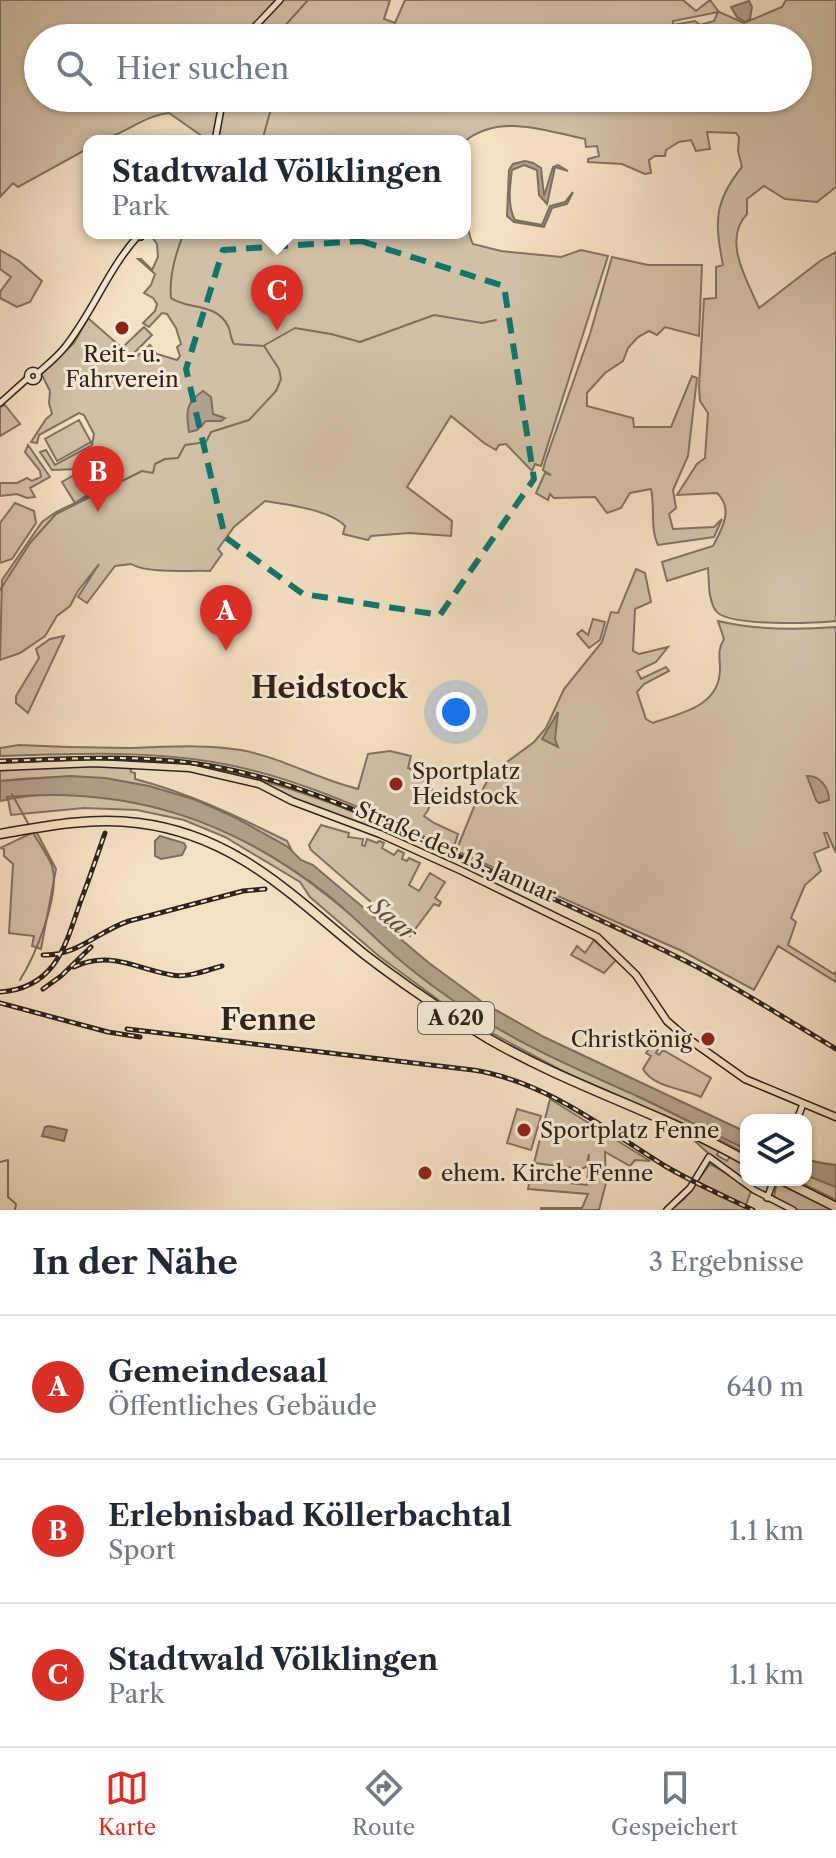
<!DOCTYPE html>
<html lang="de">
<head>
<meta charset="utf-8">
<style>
  :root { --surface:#fff; --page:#f6f6f7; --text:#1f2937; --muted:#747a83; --line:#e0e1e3; --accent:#d93025 }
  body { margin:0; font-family:"Libre Caslon Text",serif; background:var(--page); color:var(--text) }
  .controls { position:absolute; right:24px; bottom:24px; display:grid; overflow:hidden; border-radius:16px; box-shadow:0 2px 6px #0004 }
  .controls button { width:72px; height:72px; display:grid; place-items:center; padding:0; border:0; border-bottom:2px solid var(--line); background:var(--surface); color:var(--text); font:40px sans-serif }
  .you { position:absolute; left:456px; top:712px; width:28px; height:28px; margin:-20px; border:6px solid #fff; border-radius:50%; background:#1a73e8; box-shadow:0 0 0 12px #1a73e833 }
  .badge { display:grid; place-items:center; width:52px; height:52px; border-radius:50%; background:var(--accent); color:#fff; font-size:26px; font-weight:700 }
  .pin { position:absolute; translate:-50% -66px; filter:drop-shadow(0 2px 4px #0008) }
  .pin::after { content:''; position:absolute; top:42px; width:28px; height:24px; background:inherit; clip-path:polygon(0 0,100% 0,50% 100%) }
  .popup { position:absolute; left:83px; top:135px; width:388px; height:104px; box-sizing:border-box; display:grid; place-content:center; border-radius:16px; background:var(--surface); filter:drop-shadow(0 2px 6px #0005); font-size:26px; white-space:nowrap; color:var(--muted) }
  .popup b { font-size:30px; color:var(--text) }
  .popup::after { content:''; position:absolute; left:50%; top:100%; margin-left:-16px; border:16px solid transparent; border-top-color:var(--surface) }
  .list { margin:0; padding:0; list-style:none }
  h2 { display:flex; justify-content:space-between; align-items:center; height:104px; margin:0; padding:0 32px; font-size:34px }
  h2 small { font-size:26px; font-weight:400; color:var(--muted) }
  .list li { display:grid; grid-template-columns:52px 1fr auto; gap:24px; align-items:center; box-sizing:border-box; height:144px; padding:0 32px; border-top:2px solid var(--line) }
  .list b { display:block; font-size:30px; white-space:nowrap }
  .list p { margin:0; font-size:26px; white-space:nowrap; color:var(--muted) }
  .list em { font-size:26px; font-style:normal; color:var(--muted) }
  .icon { flex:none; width:44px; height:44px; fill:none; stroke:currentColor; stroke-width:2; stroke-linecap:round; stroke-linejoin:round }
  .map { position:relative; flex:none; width:836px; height:1210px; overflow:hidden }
  .search { position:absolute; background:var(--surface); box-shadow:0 2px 6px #0004; left:24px; right:24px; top:24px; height:88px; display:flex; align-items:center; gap:20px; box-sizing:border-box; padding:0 28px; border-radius:44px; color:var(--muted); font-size:30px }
  .sheet { height:536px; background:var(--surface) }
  nav { display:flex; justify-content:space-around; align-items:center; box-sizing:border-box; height:112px; border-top:2px solid var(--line); background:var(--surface); font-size:22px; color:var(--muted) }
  nav a { display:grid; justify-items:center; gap:4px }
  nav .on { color:var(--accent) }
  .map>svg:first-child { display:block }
  .green { fill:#d2c0a6; stroke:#807261; stroke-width:2; fill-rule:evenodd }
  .water { fill:#b1a08a; stroke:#7d6e5e; stroke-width:2 }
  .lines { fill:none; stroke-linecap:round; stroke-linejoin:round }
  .stream { stroke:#7d6e5e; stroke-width:2 }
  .secondary-casing { stroke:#2e231c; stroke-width:8 }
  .primary-casing { stroke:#2e231c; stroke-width:9 }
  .highway-casing { stroke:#2e231c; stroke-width:11 }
  .secondary { stroke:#f8ebd7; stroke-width:5 }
  .primary { stroke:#f4e0c2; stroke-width:6 }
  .highway { stroke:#f4e0c2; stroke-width:8 }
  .rail-casing { stroke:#2e231c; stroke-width:5 }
  .rail { stroke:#f8ebd7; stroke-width:2; stroke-dasharray:6; stroke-linecap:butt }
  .marked { fill:none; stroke:#0f766e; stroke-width:6; stroke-dasharray:16 10; stroke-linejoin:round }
  .poi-dot { fill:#8f2418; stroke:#f8ebd7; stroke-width:3 }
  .labels { text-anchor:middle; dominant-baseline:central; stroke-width:6; stroke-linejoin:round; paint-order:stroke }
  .shield { fill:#f8ebd7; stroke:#6b5f54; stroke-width:2 }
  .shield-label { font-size:20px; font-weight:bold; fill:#2e231c }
  .poi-label { font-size:22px; fill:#2e231c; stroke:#f8ebd7; text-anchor:start }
  .street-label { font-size:22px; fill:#2e231c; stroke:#f8ebd7 }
  .water-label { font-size:24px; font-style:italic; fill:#5c4f42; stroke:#f8ebd7 }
  .district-label { font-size:30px; font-weight:bold; fill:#2e231c; stroke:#f8ebd7 }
</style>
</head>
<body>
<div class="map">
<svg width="836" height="1210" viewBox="0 0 836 1210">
  <rect width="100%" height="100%" fill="#f4e0c2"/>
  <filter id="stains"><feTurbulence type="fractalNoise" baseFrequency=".0025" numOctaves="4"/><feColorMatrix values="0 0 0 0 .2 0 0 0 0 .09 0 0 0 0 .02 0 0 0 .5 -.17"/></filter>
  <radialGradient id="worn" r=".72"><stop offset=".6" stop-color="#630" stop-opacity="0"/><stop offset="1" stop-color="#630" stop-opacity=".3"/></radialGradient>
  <path class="green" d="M0 0H390L384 19 395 23 405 0H683L696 11 710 0 719 12 744 23 782 7 786 0H836V187L817 202 785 199 764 186 747 199V214C722 240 747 280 759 308L820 261 836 252V621C815 623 728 627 716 611 708 600 709 581 708 568L667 581 662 562 713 546C722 529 734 509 717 493L677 495 697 464 705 458 708 413 700 401 699 387 704 299 716 298V267L723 265C715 224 713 202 742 167L738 151 739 137 736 133 707 132 710 149 696 151 691 140 679 142 666 150 665 156H655L649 160 651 173 645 174 622 164 588 162V159L599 156 597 146 586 147 585 139C546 131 500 113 465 141H209L169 113C140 116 118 141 89 141V148L18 187 13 183 0 197ZM718 12 714 21 700 25 695 21 673 25V21ZM38 38H798V98H38Z
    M465 214C470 225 467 234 473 244L501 251 561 257 581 250 608 256 541 466 535 464 532 471 506 444 499 445 496 450 484 443 451 416 407 487 452 521 451 536 409 533 371 536 368 540 343 534 345 526C330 510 286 504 265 501L234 527 218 549 222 554 210 571C190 570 148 574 131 564L115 566 87 603 78 597 99 564 78 591 70 606 57 616 45 636 20 653 0 660 2 580 42 522 56 512 96 493 82 469 52 470 40 452 46 450 55 465 92 445 94 434 84 415 79 413 39 435 37 443 31 442 46 419 52 414 49 403 50 391 41 373 74 343 88 318 122 348 144 327 152 335 134 353 136 357 150 345 157 354 177 360 180 356 177 347 181 344 176 328 167 314 162 313 149 327 143 323 155 311 157 304 153 298 144 293 151 285 155 274 138 259H141L152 270 158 257 157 244 149 233H465Z
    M0 250 19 261 42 281 30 302 17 307 0 298V292L11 277 0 269Z
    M612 257 648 265H702L699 336 665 327 657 335 649 331 638 337 628 348 623 361 605 373 587 393V406L633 418 634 427H671L692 376 697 378 688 456 673 490 676 508 669 514 673 529 714 527 722 519 714 537 658 545C650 529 655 507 651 489L630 493 621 508 607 513 595 497 554 498 550 494 548 500 536 493 545 473 551 475 543 470 545 462 590 334Z
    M5 405 20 424 0 436V407Z
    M79 420 91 442 57 461 45 439Z
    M28 445 50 477 30 488 35 497 27 498 17 494 0 496V483H17L27 478 32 481 41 477 40 471 25 452Z
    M74 475 87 495 75 503 62 482Z
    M15 503 34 511 36 523 12 559 0 563V523Z
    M636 569 645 573 651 602 635 609 633 651 639 654 668 647 656 662 637 671 641 679 666 667 669 671 644 684 637 692 646 719 653 723C680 713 719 707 720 670 720 657 717 651 724 639L718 621C755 630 798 630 836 627V853L827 833H824L829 847 814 853 821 871 805 885 791 918 796 922 788 945 834 974 836 972V982L778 946 754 990 682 951 456 851 476 802 491 774 534 742 546 728 564 689 602 642 611 612 618 613Z
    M593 619 605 622 600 640 589 648 577 634 582 630 588 635Z
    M64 636 28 713 16 703V696L39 658 36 649 50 639Z
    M19 745C56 747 93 748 130 748 167 747 204 744 241 750 283 758 317 779 358 789L368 754 390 751 411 756 408 768 422 773V780L431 781C434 794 432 806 424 816L434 823 458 834 453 850C375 814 297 776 213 762 143 750 71 754 0 756V748Z
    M127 760C218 763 302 789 384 825L381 832 311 807 264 783 230 774 175 764 127 762Z
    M66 766 130 767 131 772 135 773V779C189 793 237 816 287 841L291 849C184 789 124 768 0 781V770Z
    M52 793C159 797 245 829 329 897 377 935 419 978 470 1011 523 1046 580 1070 637 1096 674 1113 709 1132 746 1149V1154L713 1136 570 1075 486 1030 444 1004 380 957 310 897 300 882 225 837 184 820 137 810 84 808 11 815 8 799Z
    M321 825 349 833 348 837 363 839 362 845 365 846 367 839 377 843 379 841 384 843 382 848 394 855 398 850 404 853 402 859 407 861 409 858 420 863 409 885 419 891 430 873 445 882 435 898 441 902 439 906 434 904 410 936 311 850 309 845Z
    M36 831 56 869 41 949 32 946 34 936 9 933 13 864 4 856V849L0 848Z
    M594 940 616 960 604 973 571 955 577 946 585 953Z
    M659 1042 661 1044 656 1053 659 1055 663 1050 711 1078 701 1097C683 1088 654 1088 643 1069L651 1056 646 1053 651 1046 655 1048Z
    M550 1099 650 1161 635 1160 630 1166 605 1152 606 1183 599 1210H541V1208H582L588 1194 528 1189 530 1179 587 1185 589 1154 586 1167 581 1169 534 1163Z
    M517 1109 541 1116 531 1150 507 1143Z
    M686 1133 720 1149 717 1155 727 1161 731 1155 746 1164V1180L709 1154Z
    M710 1164 732 1176 751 1191 744 1210H669L684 1199Z
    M806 1175 836 1187V1200L796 1180H806Z
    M777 1181 835 1210H798L774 1197Z"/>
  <path class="water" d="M749 1 752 7 750 19 745 22 737 17 731 7Z
    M525 161 533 163 541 168 544 196 553 167 558 165 568 171 555 167 547 204 539 195 537 170 524 165 512 170C510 185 507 206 515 220L542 225 550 206 565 202 573 192 567 204 552 208 544 227 514 222 507 216 509 170 513 164Z
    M203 391 211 397 213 414 225 418 221 421H206L197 430 189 432C186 413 185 403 203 391Z
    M558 712 555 739 558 747 542 739Z
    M70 776 105 778 149 786 196 800 234 817 288 847 301 860 313 865 429 963 485 1004 544 1037 746 1132V1149C709 1132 673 1113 637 1096 579 1070 523 1046 469 1011 446 996 422 979 401 961 376 940 354 916 329 896 232 820 130 786 7 797V800L0 801V781Z
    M807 776C820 775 829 788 829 800L819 803 816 800Z
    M160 836 184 843 186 847 182 855 161 859 155 856V841Z
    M49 1126 67 1130 64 1141 42 1136 45 1127Z
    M806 1159C813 1162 828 1164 836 1165V1187L806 1175Z"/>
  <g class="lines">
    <path class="stream" d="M274 38 308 0
      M262 141 274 98
      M265 345 295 328 331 334 360 342 434 315 482 323 496 320
      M0 590 30 543 56 514 142 471 153 473 155 464 165 459 178 458 185 445 206 442 211 432 249 420 276 391 281 379 279 369 264 346 234 344C230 338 231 332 228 326 216 302 187 310 171 298 169 277 176 252 184 233
      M12 794 30 827
      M20 980C35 956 61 894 52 866 48 855 39 843 33 833
      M0 1162 8 1160V1197L16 1204 15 1210"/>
    <g class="secondary-casing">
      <path id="secondary" d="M244 38 280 0
        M215 141 223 98
        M137 234 141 237 145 233
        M27.5 376a5.5 5.5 0 1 1 11 0a5.5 5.5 0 1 1-11 0Z
        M38 373C47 365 57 357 65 347 93 312 108 269 138 236
        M0 403 28 378
        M797 1120 803 1104
        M767 1198 774 1180
        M667 1210 690 1188 709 1157 754 1190 793 1210"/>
    </g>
    <g class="primary-casing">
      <path id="primary" d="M0 767 94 763 190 768 259 784 292 801 380 834 462 871 597 937 636 975 667 1021 683 1035 745 1079 836 1117"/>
    </g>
    <g class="highway-casing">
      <path id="highway" d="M0 834C46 826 91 817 138 823 236 835 292 896 364 954 404 985 446 1013 489 1039 572 1087 664 1114 746 1161
        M782 1180 836 1207"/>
    </g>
    <use href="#secondary" class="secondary"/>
    <use href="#primary" class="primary"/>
    <use href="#highway" class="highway"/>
    <g class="rail-casing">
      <path id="rail" d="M0 761C72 759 145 753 217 767 304 783 385 823 465 859 544 895 624 929 701 969 747 994 791 1022 836 1049
        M43 955C78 956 98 931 129 921L243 891 265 889
        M74 967C110 950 137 969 172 975 188 978 207 970 222 966
        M43 989 61 976 91 947
        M0 992C55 988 65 947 80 903 89 880 97 856 105 833
        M0 1003 108 1032 140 1037
        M127 1029 473 1070C545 1081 605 1129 665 1166 694 1183 724 1196 753 1210"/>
    </g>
    <use href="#rail" class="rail"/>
  </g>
  <path class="marked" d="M361 241 504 286 534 479 440 615 303 594 225 537 186 369 223 250Z"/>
  <g class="poi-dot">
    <circle cx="122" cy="328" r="8"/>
    <circle cx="396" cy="784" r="8"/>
    <circle cx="708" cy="1039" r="8"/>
    <circle cx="524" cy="1130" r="8"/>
    <circle cx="425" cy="1173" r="8"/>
  </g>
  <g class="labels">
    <rect class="shield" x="418" y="1002" width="76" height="32" rx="6"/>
    <g class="shield-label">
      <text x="456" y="1018">A 620</text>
    </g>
    <g class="poi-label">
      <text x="122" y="354" text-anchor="middle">Reit- u.<tspan x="122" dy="25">Fahrverein</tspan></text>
      <text x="412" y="771">Sportplatz<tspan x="412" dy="25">Heidstock</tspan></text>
      <text x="692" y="1039" text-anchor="end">Christkönig</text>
      <text x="540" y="1130">Sportplatz Fenne</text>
      <text x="441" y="1173">ehem. Kirche Fenne</text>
    </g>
    <g class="street-label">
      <text transform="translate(456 852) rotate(24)">Straße des 13. Januar</text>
    </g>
    <g class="water-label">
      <text transform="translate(393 919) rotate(40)">Saar</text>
    </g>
    <g class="district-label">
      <text x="329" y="687">Heidstock</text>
      <text x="268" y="1019">Fenne</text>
    </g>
  </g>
  <rect width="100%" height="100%" filter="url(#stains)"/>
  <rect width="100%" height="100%" fill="url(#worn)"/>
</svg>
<div class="controls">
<button><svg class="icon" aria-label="layers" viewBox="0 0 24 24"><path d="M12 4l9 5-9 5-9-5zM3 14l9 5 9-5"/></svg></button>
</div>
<div class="you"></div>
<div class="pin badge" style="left:226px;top:651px">A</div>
<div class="pin badge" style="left:98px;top:512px">B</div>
<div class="pin badge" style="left:277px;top:331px">C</div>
<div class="popup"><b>Stadtwald Völklingen</b>Park</div>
<div class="search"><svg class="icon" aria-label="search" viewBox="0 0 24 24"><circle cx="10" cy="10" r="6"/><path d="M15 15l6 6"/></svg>Hier suchen</div>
</div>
<section class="sheet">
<h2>In der Nähe<small>3 Ergebnisse</small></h2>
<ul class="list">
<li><span class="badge">A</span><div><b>Gemeindesaal</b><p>Öffentliches Gebäude</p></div><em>640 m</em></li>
<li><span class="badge">B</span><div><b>Erlebnisbad Köllerbachtal</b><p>Sport</p></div><em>1.1 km</em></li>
<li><span class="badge">C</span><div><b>Stadtwald Völklingen</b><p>Park</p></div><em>1.1 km</em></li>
</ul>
</section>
<nav>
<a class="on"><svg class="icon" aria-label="map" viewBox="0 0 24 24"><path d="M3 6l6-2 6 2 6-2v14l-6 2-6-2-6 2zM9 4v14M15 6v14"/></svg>Karte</a>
<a><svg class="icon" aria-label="directions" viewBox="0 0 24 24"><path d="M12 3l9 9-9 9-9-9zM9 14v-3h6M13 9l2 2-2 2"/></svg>Route</a>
<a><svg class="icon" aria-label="saved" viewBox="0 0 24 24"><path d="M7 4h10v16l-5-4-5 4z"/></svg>Gespeichert</a>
</nav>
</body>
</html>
